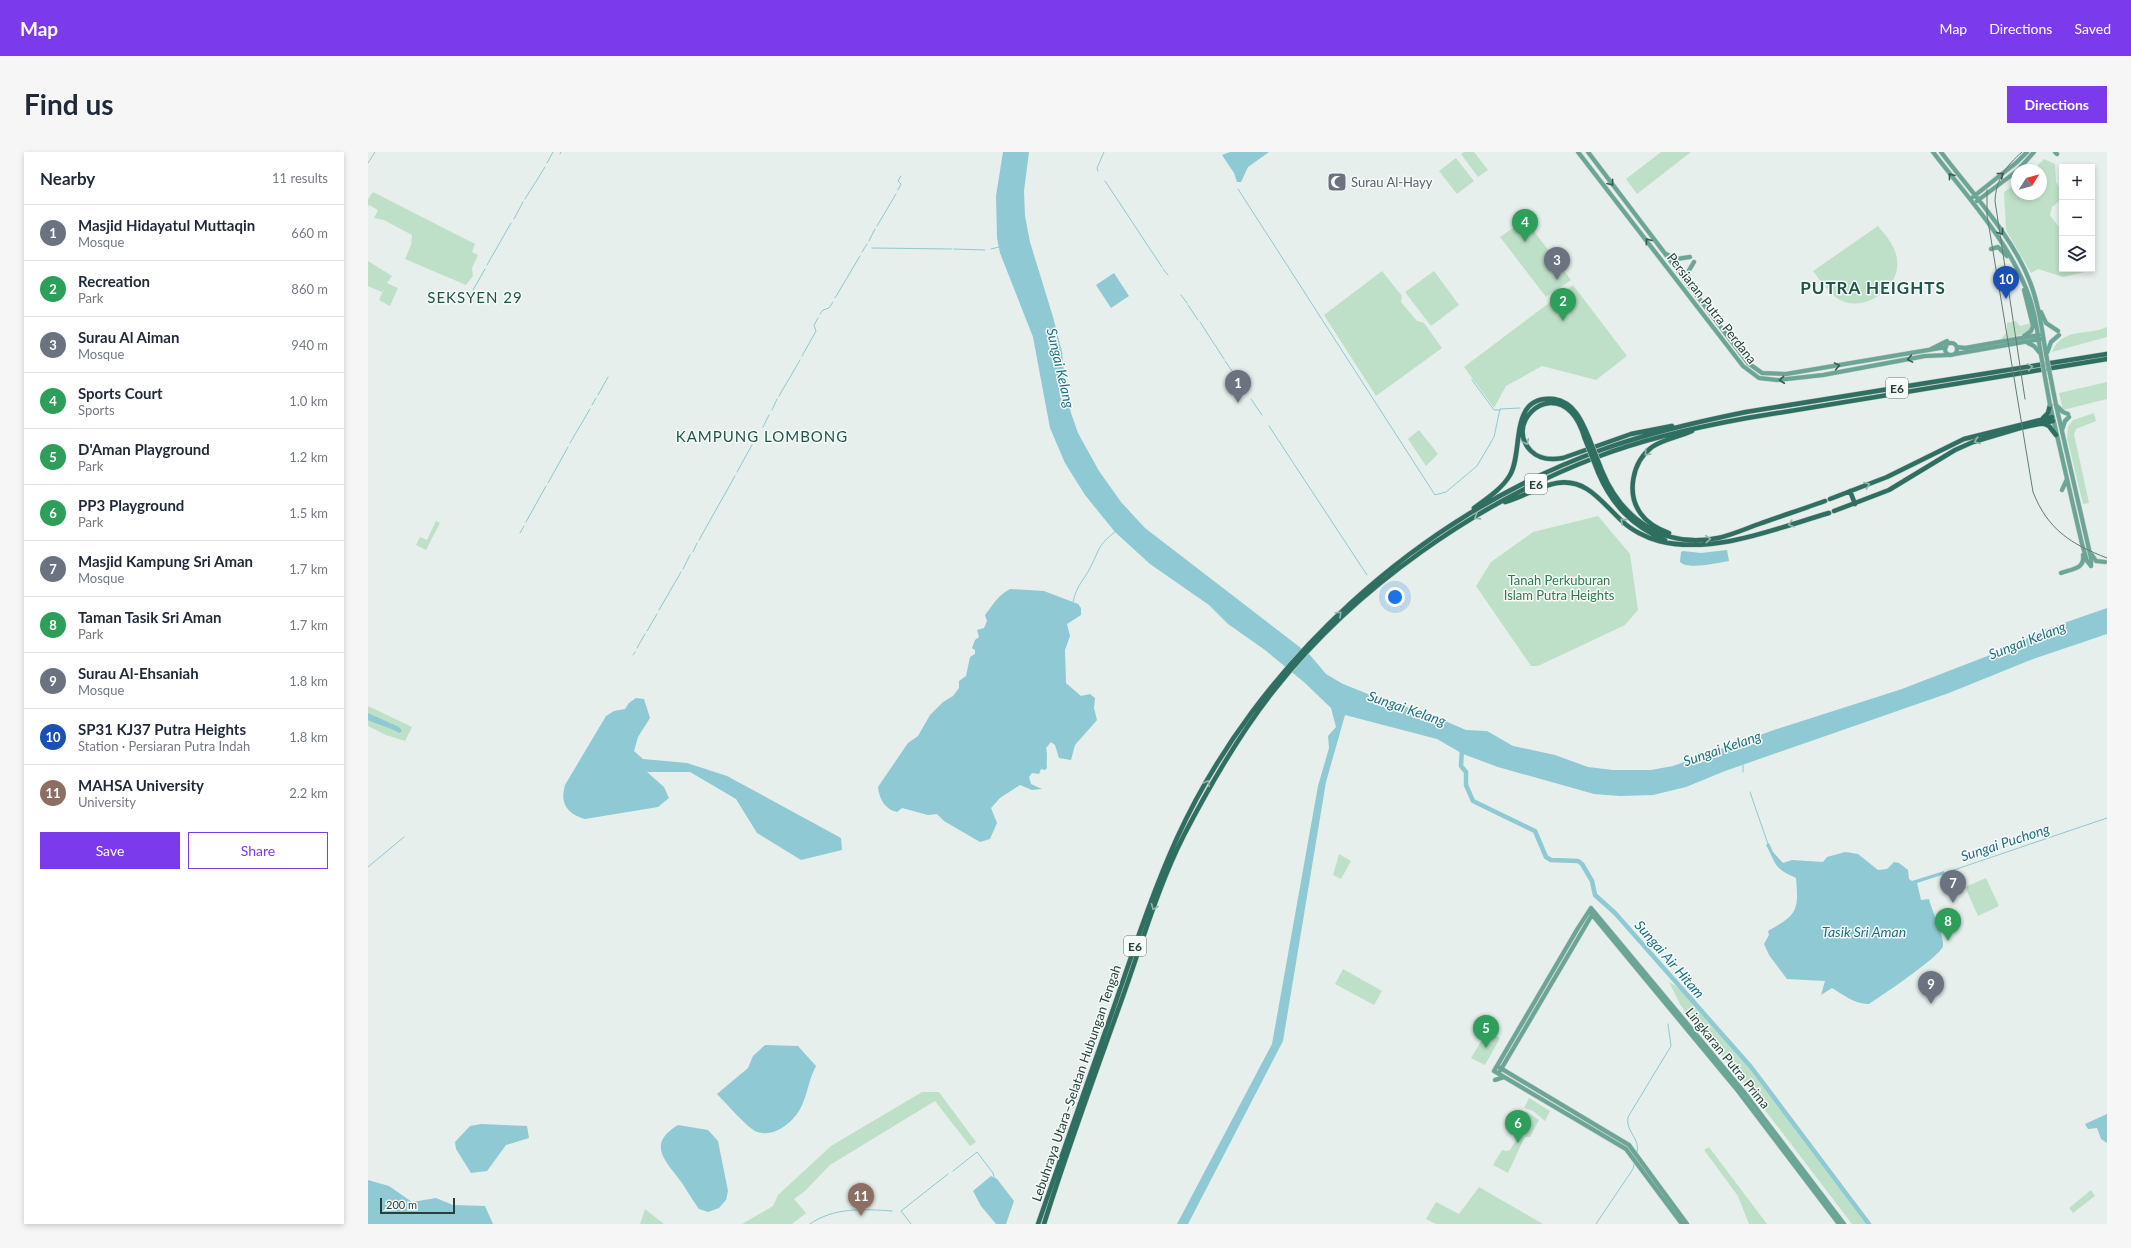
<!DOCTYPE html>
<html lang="en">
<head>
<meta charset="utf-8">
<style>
  :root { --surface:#fff; --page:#f6f6f7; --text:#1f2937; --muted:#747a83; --line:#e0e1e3; --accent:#7c3aed }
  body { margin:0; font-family:Lato,sans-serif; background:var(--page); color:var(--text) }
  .controls { position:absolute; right:12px; top:12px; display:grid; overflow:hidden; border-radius:0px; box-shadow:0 2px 6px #0003 }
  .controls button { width:36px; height:36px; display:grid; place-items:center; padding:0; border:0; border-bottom:1px solid var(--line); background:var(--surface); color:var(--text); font:20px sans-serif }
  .compass { position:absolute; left:1643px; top:12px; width:36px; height:36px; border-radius:50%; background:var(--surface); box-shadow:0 2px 6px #0003; rotate:53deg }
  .scale { position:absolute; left:12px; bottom:10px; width:75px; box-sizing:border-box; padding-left:4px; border:2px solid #24423a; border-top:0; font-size:11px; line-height:14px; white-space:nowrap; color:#24423a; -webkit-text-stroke:3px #f7fbf9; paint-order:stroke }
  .you { position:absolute; left:1027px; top:445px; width:14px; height:14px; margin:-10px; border:3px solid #fff; border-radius:50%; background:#1a73e8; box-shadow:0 0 0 6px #1a73e833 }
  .badge { display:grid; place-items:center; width:26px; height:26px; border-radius:50%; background:var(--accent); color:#fff; font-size:13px; font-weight:700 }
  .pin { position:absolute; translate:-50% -33px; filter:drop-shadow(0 1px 2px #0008) }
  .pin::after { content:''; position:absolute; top:21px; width:14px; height:12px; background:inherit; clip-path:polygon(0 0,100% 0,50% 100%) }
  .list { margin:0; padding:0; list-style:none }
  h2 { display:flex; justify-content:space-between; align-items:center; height:52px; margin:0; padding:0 16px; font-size:17px }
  h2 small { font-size:13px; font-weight:400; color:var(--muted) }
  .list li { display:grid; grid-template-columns:26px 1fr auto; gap:12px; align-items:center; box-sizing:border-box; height:56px; padding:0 16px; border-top:1px solid var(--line) }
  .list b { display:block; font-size:15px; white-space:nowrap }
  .list p { margin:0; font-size:13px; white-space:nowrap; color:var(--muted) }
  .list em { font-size:13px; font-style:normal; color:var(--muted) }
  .actions { display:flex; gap:8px; padding:12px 16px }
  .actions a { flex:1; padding:9px 0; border:1px solid var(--accent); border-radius:0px; text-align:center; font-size:14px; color:var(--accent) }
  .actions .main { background:var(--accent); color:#fff }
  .icon { flex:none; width:22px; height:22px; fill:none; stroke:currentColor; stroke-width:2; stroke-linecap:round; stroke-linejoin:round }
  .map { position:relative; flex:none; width:1739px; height:1072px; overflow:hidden; border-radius:0px }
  header { display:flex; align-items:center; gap:24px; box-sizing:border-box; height:56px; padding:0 20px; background:var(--accent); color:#fff }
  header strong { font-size:19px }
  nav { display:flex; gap:22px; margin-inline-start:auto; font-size:14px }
  .intro { display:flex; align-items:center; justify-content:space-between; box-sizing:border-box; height:96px; padding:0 24px }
  h1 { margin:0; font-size:28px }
  .button { padding:10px 18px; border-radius:0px; background:var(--accent); color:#fff; font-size:14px; font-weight:700 }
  main { display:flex; gap:24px; padding:0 24px }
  aside { flex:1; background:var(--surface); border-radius:0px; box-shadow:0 2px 6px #0003 }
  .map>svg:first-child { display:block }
  .green { fill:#bfe0c8 }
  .water { fill:#8ec9d4 }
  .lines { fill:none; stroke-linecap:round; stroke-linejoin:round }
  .stream { stroke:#8ec9d4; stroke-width:1 }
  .river { stroke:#8ec9d4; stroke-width:4.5 }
  .major-casing { stroke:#c2cac8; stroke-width:5 }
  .highway-casing { stroke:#c2cac8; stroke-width:5.5 }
  .major { stroke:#6aa596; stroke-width:4 }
  .highway { stroke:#2f6f62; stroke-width:4.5 }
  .tram { stroke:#5f7d75; stroke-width:1 }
  .major-bridge-casing { stroke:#c2cac8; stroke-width:5; stroke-linecap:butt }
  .highway-bridge-casing { stroke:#c2cac8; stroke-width:5.5; stroke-linecap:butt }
  .major-bridge { stroke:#6aa596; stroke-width:4 }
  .highway-bridge { stroke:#2f6f62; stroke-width:4.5 }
  .oneway { stroke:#365b51 }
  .oneway2 { stroke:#93b5ae }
  .labels { text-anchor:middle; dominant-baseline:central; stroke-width:3; stroke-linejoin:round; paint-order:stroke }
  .shield { fill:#f7fbf9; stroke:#637a73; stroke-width:1 }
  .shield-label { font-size:12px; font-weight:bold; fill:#24423a }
  .worship-label { font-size:13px; fill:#5b616d; stroke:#f7fbf9; text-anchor:start }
  .street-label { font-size:13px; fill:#24423a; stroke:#f7fbf9 }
  .park-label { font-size:13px; fill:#2d7a4b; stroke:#f7fbf9 }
  .water-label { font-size:14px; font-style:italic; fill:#1c6f80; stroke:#f7fbf9 }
  .quarter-label { font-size:15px; letter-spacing:1px; fill:#1f5548; stroke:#f7fbf9 }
  .district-label { font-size:17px; font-weight:bold; letter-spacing:1px; fill:#1f5548; stroke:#f7fbf9 }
</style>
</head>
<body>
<header>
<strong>Map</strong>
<nav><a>Map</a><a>Directions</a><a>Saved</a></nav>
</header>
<div class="intro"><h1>Find us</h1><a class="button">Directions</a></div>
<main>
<aside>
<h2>Nearby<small>11 results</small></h2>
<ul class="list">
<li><span class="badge" style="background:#6b7280">1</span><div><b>Masjid Hidayatul Muttaqin</b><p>Mosque</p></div><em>660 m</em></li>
<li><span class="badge" style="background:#2e9e5b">2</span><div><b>Recreation</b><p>Park</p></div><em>860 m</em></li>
<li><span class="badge" style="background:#6b7280">3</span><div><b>Surau Al Aiman</b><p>Mosque</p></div><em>940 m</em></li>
<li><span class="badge" style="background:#2e9e5b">4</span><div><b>Sports Court</b><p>Sports</p></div><em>1.0 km</em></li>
<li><span class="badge" style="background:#2e9e5b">5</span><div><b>D'Aman Playground</b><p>Park</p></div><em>1.2 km</em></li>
<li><span class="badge" style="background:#2e9e5b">6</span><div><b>PP3 Playground</b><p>Park</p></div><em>1.5 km</em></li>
<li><span class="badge" style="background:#6b7280">7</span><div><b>Masjid Kampung Sri Aman</b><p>Mosque</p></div><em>1.7 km</em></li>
<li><span class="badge" style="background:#2e9e5b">8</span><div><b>Taman Tasik Sri Aman</b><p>Park</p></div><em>1.7 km</em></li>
<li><span class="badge" style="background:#6b7280">9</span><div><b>Surau Al-Ehsaniah</b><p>Mosque</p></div><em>1.8 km</em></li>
<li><span class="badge" style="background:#1a4fb4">10</span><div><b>SP31 KJ37 Putra Heights</b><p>Station · Persiaran Putra Indah</p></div><em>1.8 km</em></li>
<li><span class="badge" style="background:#8d6e63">11</span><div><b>MAHSA University</b><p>University</p></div><em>2.2 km</em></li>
</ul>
<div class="actions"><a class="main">Save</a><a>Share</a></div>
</aside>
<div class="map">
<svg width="1739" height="1072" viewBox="0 0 1739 1072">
  <rect width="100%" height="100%" fill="#e6efeb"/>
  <path class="green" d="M1096 0H1106L1120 18 1110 25 1093 2Z
    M1293 0H1323L1269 42 1258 27Z
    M1088 6 1106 29 1089 42 1071 19Z
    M1676 7 1687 12 1688 30 1694 39V47L1684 55 1682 63 1694 79V117H1719L1721 119 1695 125 1670 117 1663 121 1638 78 1636 40 1649 31V42H1673V18H1665Z
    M5 40 107 92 104 100 110 103 104 116 105 124 98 133 37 107 43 93 44 83 16 68 6 66 10 58 1 53 0 55V47Z
    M1152 71 1157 78 1162 74 1203 128 1178 145 1132 85Z
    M1510 74C1518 84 1528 94 1529 108 1533 136 1497 161 1472 148 1461 141 1453 130 1445 119Z
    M0 109 24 124 19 131 30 136 22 154 11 148 17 135 14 140 0 134Z
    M1014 119 1034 144 1033 150 1049 169 1056 171 1074 196 1008 244 956 163Z
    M1066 119 1091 153 1063 174 1037 140Z
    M1205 133 1259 204 1228 228 1174 214 1138 234 1126 256 1096 215Z
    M1648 169 1652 174 1663 171 1662 178 1657 182 1632 188 1639 180V171Z
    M1739 175V185L1684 200C1694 175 1719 184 1739 175Z
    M1739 230V247L1695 258 1691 241Z
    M1726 261 1728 269 1708 277 1706 282 1721 351 1715 352 1699 286 1700 275 1705 268Z
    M1051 278 1070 302 1058 314 1040 287Z
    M1230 364 1262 402 1270 458 1257 473 1170 514H1163L1108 434 1123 410 1165 380Z
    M68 369 72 371 58 398 48 393 52 385 59 388Z
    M0 554 44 575 37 589 18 583 0 574Z
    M971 702 983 709 973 727 965 723Z
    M1618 726 1631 754 1610 764 1597 735Z
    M975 817 1014 839 1006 853 967 832Z
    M1301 830 1323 843 1393 928 1503 1072H1484L1381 937 1313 854Z
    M1119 879 1132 886 1117 913 1103 906Z
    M554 940H571L608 990 602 994 567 949 462 1013 437 1039 426 1047 438 1061 424 1072H374L405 1054 410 1043 463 994Z
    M1161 946 1182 959 1177 969 1165 959 1156 956Z
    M1158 959 1171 968 1162 985H1157C1150 998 1146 1009 1140 1021L1125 1013 1134 998 1138 999 1142 998 1151 983 1149 976Z
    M1341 995 1399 1072H1381L1370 1044 1336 998Z
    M1111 1035 1175 1072H1068L1058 1067 1068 1050 1091 1062Z
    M1723 1038 1727 1044 1705 1061 1701 1056Z
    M277 1057 296 1072H272Z"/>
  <path class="water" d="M635 0H661L656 39 657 64 662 90 685 165 694 200 698 241 703 261 710 281 731 319 753 350 777 376 942 503 958 522 975 532 1020 550 1054 559 1098 578 1119 579 1145 594 1187 603 1220 615 1245 618H1283L1305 614 1406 578 1534 537 1635 498 1676 478 1739 456V482L1665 507 1581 541 1357 619 1318 635 1285 643 1252 644 1226 642 1130 615 1095 602 1069 587 977 563 958 630 915 889 820 1072H809L904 892 950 634 961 596 960 584 968 575 963 556 937 531 897 498 860 472 841 453 782 412 747 380 717 343 697 311 682 276 665 185 632 101 629 86 628 44Z
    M862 0H901L880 15 873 30H869L866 21 854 3Z
    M746 121 761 144 743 156 728 133Z
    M1359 398 1361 409C1350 411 1320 418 1312 410L1313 400 1315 399 1333 401Z
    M642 437 676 439 710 452 713 456V463L699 472 702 484 697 498 698 531 713 544 722 542 727 546 726 556 729 568 707 593 703 608 691 606 687 593 683 590 678 596C680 603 678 609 679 616L677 618 673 617 671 622 664 621 661 625 663 632 674 637 664 638 652 633 632 646 623 656 629 671 622 687 612 690 576 669 569 662 560 663 534 656 529 660C517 658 511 646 510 635L540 591 550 584 562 563 575 550 585 544 591 536V529L598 524 602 505 607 502V498L604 496 607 488 611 485 609 478 616 476 619 469 617 463C625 453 630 443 642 437Z
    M268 546 276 547 282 566 270 585 266 599 275 607 319 611 359 624 473 686 474 698 433 708 389 681 368 647 322 620H279L296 635 301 646 290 655 217 667C198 661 192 651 197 633L238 564 246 559 257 557 261 551Z
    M0 561 31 575 34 579 31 581C22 575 10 573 0 568Z
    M1401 691 1405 700 1415 711 1424 708 1455 710 1459 705 1477 700 1490 702 1510 718 1519 717 1526 710 1531 711 1540 718 1541 727 1544 729 1576 719 1577 722 1549 731 1553 748 1561 747C1564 760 1576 782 1575 794 1574 803 1512 845 1501 852 1488 853 1474 842 1464 836L1453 843 1457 829 1419 827 1401 803 1396 792 1401 783 1400 779C1429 763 1431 759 1428 726 1405 716 1409 713 1398 693Z
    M397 893 430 894 448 914C441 927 440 940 434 953 428 968 406 988 387 979 378 974 357 950 349 942L380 916 385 904Z
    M1739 962V991L1733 987 1729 976 1720 977 1717 972Z
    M113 972 159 974 161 986 138 993 119 1019 103 1021 88 997 87 990 102 974Z
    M310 973 340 978 350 989 360 1039 358 1048 351 1056 340 1060 331 1057C325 1049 320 1040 314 1031 299 1010 277 993 310 973Z
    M623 1024 629 1027 646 1049 638 1072H628L613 1054 605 1039Z
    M0 1028 21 1034 44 1050 68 1046 85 1053 117 1054 125 1072H0Z"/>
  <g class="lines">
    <path class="stream" d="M192 2 193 0
      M0 11 7 0
      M179 11 185 0
      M730 19 729 16 736 0
      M737 29 794 115
      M870 37 1067 343 1078 340 1109 314 1126 285 1132 257 1152 256
      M530 38 533 32 530 29 533 24
      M157 47 177 15
      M146 67 155 50
      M509 74 528 42
      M501 89 507 77
      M504 96 584 97
      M586 97 617 98
      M623 97 631 95
      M494 100 499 92
      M119 113 143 71
      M795 117 800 123
      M105 138 117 117
      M813 143 819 151
      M467 146 492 104
      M820 153 830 168
      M452 162 455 158 461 156 465 150
      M832 170 856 207
      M434 204 448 179 446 173 450 166
      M857 209 869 226
      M1104 228 1126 258H1132
      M870 229 875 235
      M230 243 240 225
      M411 244 432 208
      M883 247 894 263
      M224 253 228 246
      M404 258 409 247
      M901 274 999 423
      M395 275 401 263
      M202 291 222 257
      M369 320 384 293
      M180 331 200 295
      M158 370 178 334
      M152 381 156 374
      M331 388 367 324
      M325 400 329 391
      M315 417 322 403
      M705 450C709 432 715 430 722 416 732 397 729 394 747 380
      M291 458 313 420
      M279 479 289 462
      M269 496 277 482
      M265 503 267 500
      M1375 613V620
      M1382 640 1400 692
      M0 715 36 685
      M1577 721 1739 666
      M1269 1001C1273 986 1257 980 1260 965L1303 894 1300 872
      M585 1019 609 1000 625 1021 626 1025
      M442 1072C466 1055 496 1057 524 1059
      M543 1072 533 1059 580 1022
      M1228 1072 1265 1017 1266 1012"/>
    <path class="river" d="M1094 596 1093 614 1098 620V633L1105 649 1167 679 1178 705 1183 708 1210 709 1214 712 1224 729 1227 743 1247 761 1383 915 1501 1072"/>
    <g class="major-casing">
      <path id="major" d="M1210 0 1375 214 1391 226 1409 228 1455 223 1557 204 1580 203
        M1220 0 1380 211 1394 221 1418 222 1578 195
        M1565 0C1600 46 1643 91 1662 147 1668 165 1670 184 1673 203
        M1573 0C1603 40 1644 83 1662 130 1671 153 1674 178 1678 202
        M1687 0 1689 2
        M1650 18 1666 0
        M1605 45 1649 10 1659 0
        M1609 49 1649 19
        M1623 97 1630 95 1639 104
        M1298 102 1308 107 1322 105
        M1321 134 1320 120 1326 110
        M1673 160 1678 171 1690 179
        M1656 184 1663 179 1665 174 1656 138
        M1577 197a6 6 0 1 1 12 0a6 6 0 1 1-12 0Z
        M1660 191 1666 194 1672 201
        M1589 195 1597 196 1671 183
        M1563 197 1579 189
        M1679 201 1683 190 1691 183
        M1587 202 1673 187
        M1682 253 1714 392 1719 409 1723 414
        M1688 253 1723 406V414
        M1688 253 1695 260 1700 262
        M1694 278 1697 269 1701 265
        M1694 338 1699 327
        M1724 403 1728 409 1737 410
        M1693 421C1704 417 1717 417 1715 403
        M1221 759 1370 939 1471 1072
        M1129 914 1261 993 1319 1072
        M1132 919 1225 761
        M1127 928 1136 925
        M1314 1072 1258 997 1126 919 1210 776 1223 756 1376 940 1476 1072"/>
    </g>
    <g class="highway-casing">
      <path id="highway" d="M1675 266 1680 261 1682 253
        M1674 271 1681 274 1688 283
        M1217 287C1214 277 1210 267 1203 260 1177 233 1137 273 1163 299 1172 308 1184 308 1195 306L1263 282 1304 274
        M1234 319C1254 367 1296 397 1350 386 1364 383 1377 377 1391 372 1413 364 1435 357 1457 349
        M1230 320C1244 353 1264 374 1297 388
        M1482 339 1487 352
        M1462 347 1519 325 1596 287 1684 265
        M1137 350C1155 345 1171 334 1189 331 1219 326 1234 351 1254 369 1263 378 1279 386 1291 389 1346 403 1409 376 1461 361
        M1106 356C1118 347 1134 337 1142 323 1156 300 1140 242 1186 247 1206 250 1214 269 1221 286
        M1466 359 1521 338 1587 298 1605 290 1652 276 1685 269
        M1301 381C1290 377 1280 372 1273 362 1258 342 1264 310 1284 295 1296 287 1311 285 1324 279
        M670 1072C696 998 722 923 748 849 767 794 785 739 809 686 889 511 1052 363 1233 298 1280 281 1328 270 1378 260L1739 202
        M676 1072C700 995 728 920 755 844 774 791 790 734 816 683 842 633 871 582 907 537 988 435 1108 351 1229 305 1278 286 1329 275 1379 266L1739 207"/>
    </g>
    <use href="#major" class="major"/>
    <use href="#highway" class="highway"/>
    <path class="tram" d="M1654 0C1638 14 1628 27 1627 49L1657 247
      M1619 38V63L1665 340C1680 378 1703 392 1739 406"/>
    <g class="major-bridge-casing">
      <path id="major-bridge" d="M1678 202 1688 253
        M1673 203 1682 253"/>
    </g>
    <g class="highway-bridge-casing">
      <path id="highway-bridge" d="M1221 286 1234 319
        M1217 287 1230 320"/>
    </g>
    <use href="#major-bridge" class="major-bridge"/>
    <use href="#highway-bridge" class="highway-bridge"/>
  </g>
  <defs><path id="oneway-chevron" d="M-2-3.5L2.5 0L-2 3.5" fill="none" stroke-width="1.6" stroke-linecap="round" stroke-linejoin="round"/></defs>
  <g class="oneway">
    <use href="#oneway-chevron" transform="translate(1633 23) rotate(-38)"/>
    <use href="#oneway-chevron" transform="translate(1583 24) rotate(-128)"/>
    <use href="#oneway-chevron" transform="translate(1243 31) rotate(53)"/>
    <use href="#oneway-chevron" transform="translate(1633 80) rotate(54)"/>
    <use href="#oneway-chevron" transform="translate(1280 89) rotate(-126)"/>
    <use href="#oneway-chevron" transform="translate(1542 207) rotate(170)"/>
    <use href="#oneway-chevron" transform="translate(1469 214) rotate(-10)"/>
    <use href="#oneway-chevron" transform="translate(1414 228) rotate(174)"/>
  </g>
  <g class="oneway2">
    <use href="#oneway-chevron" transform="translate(1662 215) rotate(-10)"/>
    <use href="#oneway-chevron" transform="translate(1609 289) rotate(159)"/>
    <use href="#oneway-chevron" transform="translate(1158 290) rotate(66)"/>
    <use href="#oneway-chevron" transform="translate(1279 301) rotate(134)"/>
    <use href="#oneway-chevron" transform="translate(1499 333) rotate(-21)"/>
    <use href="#oneway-chevron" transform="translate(1109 365) rotate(148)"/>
    <use href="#oneway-chevron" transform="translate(1255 369) rotate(-139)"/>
    <use href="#oneway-chevron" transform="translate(1423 372) rotate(163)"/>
    <use href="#oneway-chevron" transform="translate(1340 387) rotate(-5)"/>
    <use href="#oneway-chevron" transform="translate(971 462) rotate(-43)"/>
    <use href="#oneway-chevron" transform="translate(839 631) rotate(-62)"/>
    <use href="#oneway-chevron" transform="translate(786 755) rotate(112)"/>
  </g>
  <defs>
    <g id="mosque-square" transform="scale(1)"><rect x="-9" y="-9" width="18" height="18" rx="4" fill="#6b7280" stroke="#f7fbf9"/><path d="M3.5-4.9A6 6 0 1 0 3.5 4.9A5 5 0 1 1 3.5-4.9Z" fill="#fff"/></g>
  </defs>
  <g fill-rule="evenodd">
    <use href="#mosque-square" x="969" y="30"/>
  </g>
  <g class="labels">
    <g class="shield">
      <rect x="1518" y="226" width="22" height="20" rx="3"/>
      <rect x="1157" y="322" width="22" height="20" rx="3"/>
      <rect x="756" y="784" width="22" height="20" rx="3"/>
    </g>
    <g class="shield-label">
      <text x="1529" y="236">E6</text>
      <text x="1168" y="332">E6</text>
      <text x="767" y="794">E6</text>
    </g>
    <g class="worship-label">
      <text x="983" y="30">Surau Al-Hayy</text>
    </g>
    <g class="street-label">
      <text transform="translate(1344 156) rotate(52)">Persiaran Putra Perdana</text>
      <text transform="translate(1360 906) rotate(51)">Lingkaran Putra Prima</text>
      <text transform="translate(708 931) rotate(-71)">Lebuhraya Utara–Selatan Hubungan Tengah</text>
    </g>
    <g class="park-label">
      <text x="1191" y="428">Tanah Perkuburan<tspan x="1191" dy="15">Islam Putra Heights</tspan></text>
    </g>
    <g class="water-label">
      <text transform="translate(693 216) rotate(77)">Sungai Kelang</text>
      <text transform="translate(1659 488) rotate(-21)">Sungai Kelang</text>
      <text transform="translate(1039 556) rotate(19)">Sungai Kelang</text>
      <text transform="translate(1354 596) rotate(-19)">Sungai Kelang</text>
      <text transform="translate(1637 690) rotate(-18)">Sungai Puchong</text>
      <text x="1496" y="779">Tasik Sri Aman</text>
      <text transform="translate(1302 807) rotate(49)">Sungai Air Hitam</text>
    </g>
    <g class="quarter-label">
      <text x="107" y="145">SEKSYEN 29</text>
      <text x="394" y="284">KAMPUNG LOMBONG</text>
    </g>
    <g class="district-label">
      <text x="1505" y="135">PUTRA HEIGHTS</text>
    </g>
  </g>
</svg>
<div class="controls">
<button>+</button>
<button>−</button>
<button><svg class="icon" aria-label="layers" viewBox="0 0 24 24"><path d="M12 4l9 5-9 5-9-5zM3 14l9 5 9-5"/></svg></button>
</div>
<svg class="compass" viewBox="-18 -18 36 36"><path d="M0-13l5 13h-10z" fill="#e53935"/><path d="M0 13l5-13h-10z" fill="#747a83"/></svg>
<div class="scale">200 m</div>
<div class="you"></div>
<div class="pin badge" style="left:870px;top:251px;background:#6b7280">1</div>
<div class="pin badge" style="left:1195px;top:169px;background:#2e9e5b">2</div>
<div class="pin badge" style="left:1189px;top:128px;background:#6b7280">3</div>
<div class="pin badge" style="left:1157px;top:90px;background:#2e9e5b">4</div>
<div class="pin badge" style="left:1118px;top:896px;background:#2e9e5b">5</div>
<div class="pin badge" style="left:1150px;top:991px;background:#2e9e5b">6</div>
<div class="pin badge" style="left:1585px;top:751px;background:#6b7280">7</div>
<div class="pin badge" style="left:1580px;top:789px;background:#2e9e5b">8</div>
<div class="pin badge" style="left:1563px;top:852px;background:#6b7280">9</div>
<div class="pin badge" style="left:1638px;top:147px;background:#1a4fb4">10</div>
<div class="pin badge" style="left:493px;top:1064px;background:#8d6e63">11</div>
</div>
</main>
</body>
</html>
